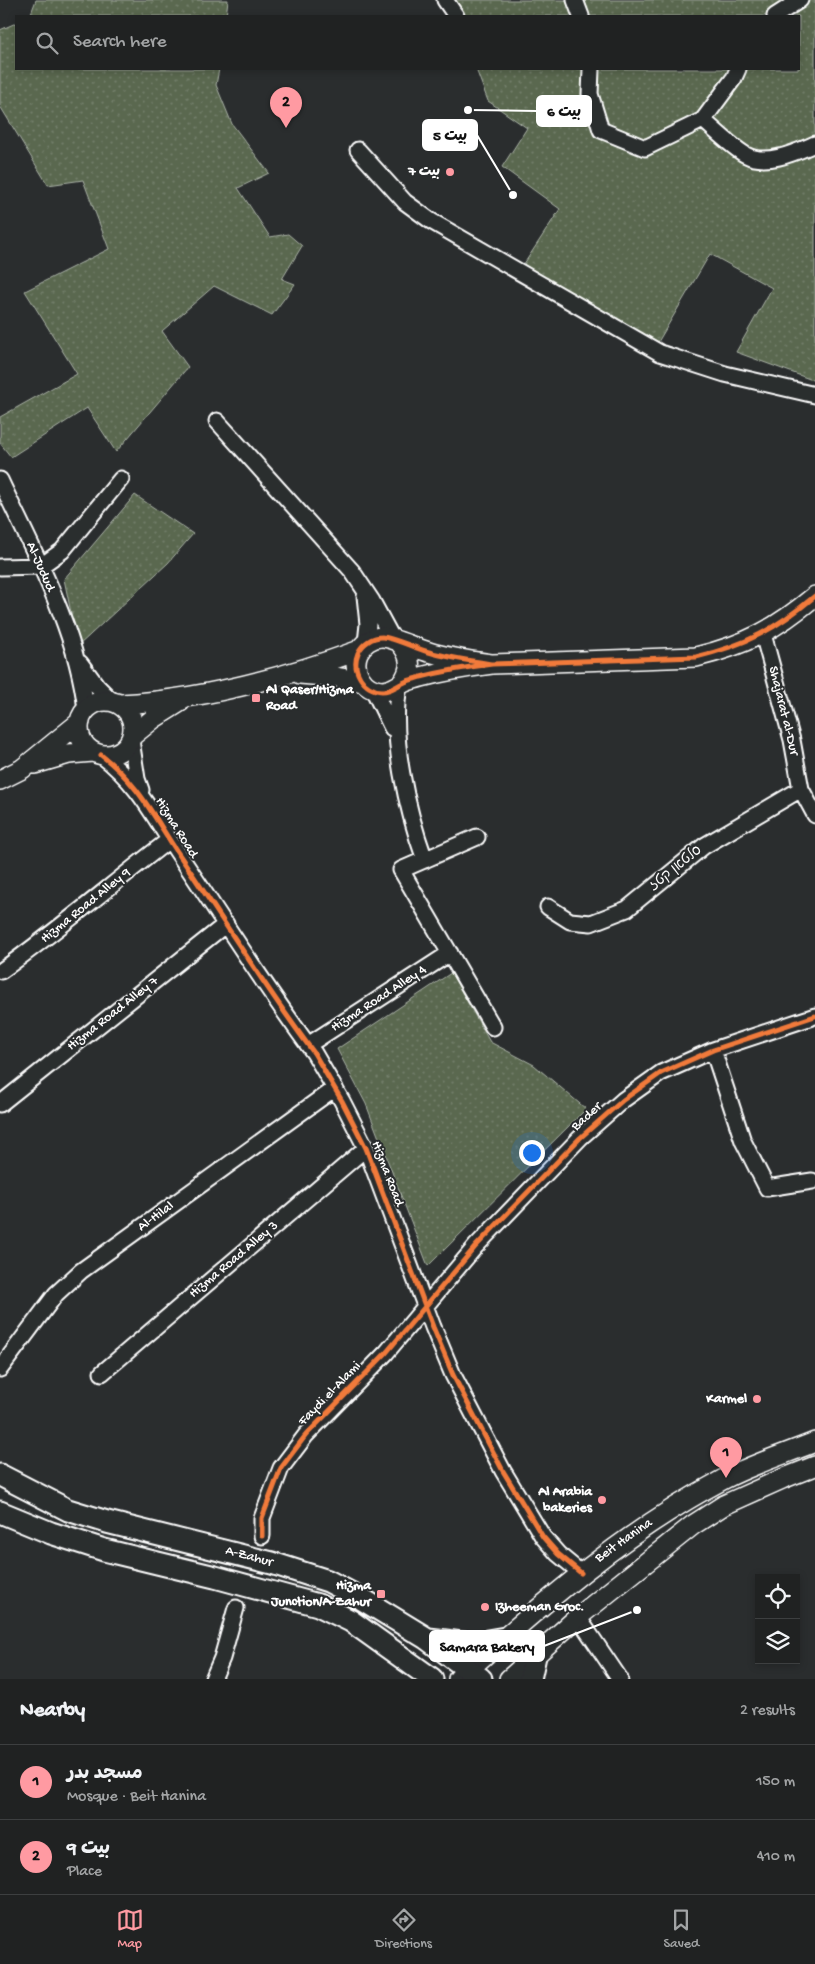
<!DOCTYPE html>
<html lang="en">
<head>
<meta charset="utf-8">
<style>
  :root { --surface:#202222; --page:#282a2a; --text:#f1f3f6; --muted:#a2a4a5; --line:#3d3f40; --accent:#ff9aa2 }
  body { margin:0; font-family:"Gochi Hand","Playpen Sans Arabic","Playpen Sans Hebrew",sans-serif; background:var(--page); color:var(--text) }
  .controls { position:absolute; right:15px; bottom:15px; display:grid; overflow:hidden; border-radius:0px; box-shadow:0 2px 8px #0003 }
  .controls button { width:45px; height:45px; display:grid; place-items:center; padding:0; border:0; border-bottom:1px solid var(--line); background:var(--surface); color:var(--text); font:25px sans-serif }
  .you { position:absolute; left:531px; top:1152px; width:18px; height:18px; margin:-12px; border:4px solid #fff; border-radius:50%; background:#1a73e8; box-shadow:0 0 0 8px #1a73e833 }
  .badge { display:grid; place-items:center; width:32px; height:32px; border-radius:50%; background:var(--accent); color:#111; font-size:16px; font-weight:700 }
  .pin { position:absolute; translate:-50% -41px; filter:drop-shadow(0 1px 2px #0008) }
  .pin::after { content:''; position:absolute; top:26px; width:18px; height:15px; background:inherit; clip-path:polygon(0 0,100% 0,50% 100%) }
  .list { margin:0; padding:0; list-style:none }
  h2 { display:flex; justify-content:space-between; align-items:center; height:65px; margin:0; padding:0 20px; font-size:21px }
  h2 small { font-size:16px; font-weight:400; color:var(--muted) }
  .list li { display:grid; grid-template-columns:32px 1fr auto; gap:15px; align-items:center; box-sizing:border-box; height:75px; padding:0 20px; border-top:1px solid var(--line) }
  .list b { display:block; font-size:19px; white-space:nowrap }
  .list p { margin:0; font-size:16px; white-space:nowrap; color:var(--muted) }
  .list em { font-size:16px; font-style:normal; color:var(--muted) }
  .icon { flex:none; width:28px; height:28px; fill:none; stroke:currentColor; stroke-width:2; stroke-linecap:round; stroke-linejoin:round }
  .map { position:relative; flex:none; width:815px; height:1679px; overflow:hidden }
  .search { position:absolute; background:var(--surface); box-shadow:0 2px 8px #0003; left:15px; right:15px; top:15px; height:55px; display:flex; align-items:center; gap:12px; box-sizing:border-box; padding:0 18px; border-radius:0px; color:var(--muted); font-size:19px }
  .sheet { height:215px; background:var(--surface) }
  nav { display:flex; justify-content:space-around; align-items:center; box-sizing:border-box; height:70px; border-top:1px solid var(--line); background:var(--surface); font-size:14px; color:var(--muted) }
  nav a { display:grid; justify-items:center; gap:2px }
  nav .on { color:var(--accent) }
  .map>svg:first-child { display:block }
  .grass { fill:url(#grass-dots); stroke:#acb4a8 }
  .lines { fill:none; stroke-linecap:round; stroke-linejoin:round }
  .minor-casing { stroke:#fff; stroke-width:19 }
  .tertiary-casing { stroke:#fff; stroke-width:22 }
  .secondary-casing { stroke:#fff; stroke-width:25 }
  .minor { stroke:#2a2d2e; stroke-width:15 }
  .tertiary { stroke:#2a2d2e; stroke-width:19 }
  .secondary { stroke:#2a2d2e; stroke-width:21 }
  .cycleway-casing { stroke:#2a2d2e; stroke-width:8 }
  .cycleway { stroke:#f17a3a; stroke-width:5 }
  .poi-dot { fill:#ff9aa2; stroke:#2a2d2e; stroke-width:2 }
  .labels { text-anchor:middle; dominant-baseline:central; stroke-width:4; stroke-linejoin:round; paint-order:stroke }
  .poi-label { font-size:14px; font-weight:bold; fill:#fff; stroke:#2a2d2e; text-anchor:end }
  .street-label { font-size:14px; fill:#fff; stroke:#2a2d2e }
  .leader { fill:none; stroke:#fff; stroke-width:2 }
  .callout-dot { fill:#fff; stroke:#2a2d2e; stroke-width:2 }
  .callout { fill:#fff; stroke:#fff; stroke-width:2 }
  .callout-label { font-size:15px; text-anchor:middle; font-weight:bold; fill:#111 }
</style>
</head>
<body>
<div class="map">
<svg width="815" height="1679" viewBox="0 0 815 1679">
  <defs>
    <pattern id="grass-dots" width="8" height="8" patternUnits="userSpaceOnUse" patternTransform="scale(1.25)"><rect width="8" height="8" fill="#5a6850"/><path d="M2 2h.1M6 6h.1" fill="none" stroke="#737f6a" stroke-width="1.8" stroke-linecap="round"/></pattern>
  </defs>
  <rect width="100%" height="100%" fill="#2a2d2e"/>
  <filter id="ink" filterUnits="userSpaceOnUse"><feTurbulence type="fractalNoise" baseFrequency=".02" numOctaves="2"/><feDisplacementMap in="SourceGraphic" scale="10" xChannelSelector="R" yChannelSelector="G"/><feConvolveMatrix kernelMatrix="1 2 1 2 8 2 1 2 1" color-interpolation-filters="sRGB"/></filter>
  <g filter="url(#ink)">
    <path class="grass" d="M36 0H228L226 16H30Z
      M449 0H815V381L736 352 772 288 710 254 658 342 522 267 560 209 502 167 527 128 488 101 476 69H799V16H455Z
      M16 23V69H219L216 85 232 124 269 173 238 188 270 237 288 234 302 246 282 279 295 284 272 315 214 286 162 331 188 367 116 452 87 408 11 457 0 443V417L77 374 25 291 109 249 83 180 48 185 0 106V30Z
      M135 495 193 534 168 563 78 646 64 579Z
      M451 973 490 1042 534 1065 586 1109 428 1266 366 1104 337 1049Z"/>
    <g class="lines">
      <g class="minor-casing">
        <path id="minor" d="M445 0 456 16
          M575 0 581 16
          M775 16 800 0
          M591 69 590 94 601 130 645 148 703 120 734 78 738 69
          M703 120C715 130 733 148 746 155 767 166 796 152 815 144
          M358 150 405 202 431 221 660 353 725 374 815 395
          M217 421 352 571 372 601 392 638
          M0 480C34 553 77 629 86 710
          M0 567 41 566 62 551 121 479
          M365 596 368 624 366 643
          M763 634 792 740 801 789 815 815
          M80 663 97 686 112 701
          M399 686C390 738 407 810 425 860
          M373 689 392 728
          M131 740 137 779 141 790
          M101 755C140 785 153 816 180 856 224 921 266 989 314 1053L342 1101 366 1148 433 1327 453 1375 503 1471 543 1537 558 1554 581 1573
          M477 837 401 870 493 1027
          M548 907 570 921 591 923 627 909 704 846 801 789
          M1 971C59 930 113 883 169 840
          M308 1045 450 953
          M713 1050 743 1141 767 1188 812 1181
          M0 1104 226 924
          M0 1369 56 1294 81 1271 335 1088
          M102 1373 366 1148
          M262 1536V1518L281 1468 306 1435 386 1353 476 1246 580 1138 623 1100 661 1073 713 1050 815 1016
          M578 1617 620 1679
          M213 1679 222 1658 236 1608"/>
      </g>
      <g class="tertiary-casing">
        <path id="tertiary" d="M400 643C412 656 412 669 402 683
          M492 664C471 661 449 658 429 652 417 649 392 637 382 637 372 637 362 644 358 653 351 670 363 690 382 691 391 691 396 686 403 683 408 680 415 679 421 677 444 671 468 667 492 664L696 657C746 645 776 629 815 596
          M300 674 336 677 363 682
          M79 728a27 27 0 1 1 54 0a27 27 0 1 1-54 0Z
          M120 704C201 700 283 678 360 650
          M132 736 153 719 180 702
          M35 764 69 754 93 752
          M0 780 22 769 80 722
          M458 1679C542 1604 624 1532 724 1479 753 1464 785 1454 815 1442
          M509 1679 578 1617 693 1525 724 1505 782 1479 815 1466"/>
      </g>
      <g class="secondary-casing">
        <path id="secondary" d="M0 1475 68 1510 107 1522 272 1563 328 1581 362 1599 426 1638 481 1679
          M0 1512 51 1533 104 1550 215 1577 318 1605 351 1621 432 1679
          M429 1639 470 1644 505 1638
          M530 1679 535 1656"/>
      </g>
      <use href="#minor" class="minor"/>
      <use href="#tertiary" class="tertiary"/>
      <use href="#secondary" class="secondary"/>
      <g class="cycleway-casing">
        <path id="cycleway" d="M492 664C471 661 449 658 429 652 417 649 392 637 382 637 372 637 362 644 358 653 351 670 363 690 382 691 391 691 396 686 403 683 408 680 415 679 421 677 444 671 468 667 492 664L696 657C746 645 776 629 815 596
          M101 755C140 785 153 816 180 856 224 921 266 989 314 1053L342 1101 366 1148 433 1327 453 1375 503 1471 543 1537 558 1554 581 1573
          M262 1536V1518L281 1468 306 1435 386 1353 476 1246 580 1138 623 1100 661 1073 713 1050 815 1016"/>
      </g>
      <use href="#cycleway" class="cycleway"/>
    </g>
  </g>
  <g class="poi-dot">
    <circle cx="450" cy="172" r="5"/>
    <rect x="251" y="693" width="10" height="10" rx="2.5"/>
    <circle cx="757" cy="1399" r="5"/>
    <circle cx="602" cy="1500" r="5"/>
    <rect x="376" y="1589" width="10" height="10" rx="2.5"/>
    <circle cx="485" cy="1607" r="5"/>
  </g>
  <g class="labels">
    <g class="poi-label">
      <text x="440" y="172">بيت 7</text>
      <text x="266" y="690" text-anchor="start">Al Qaser/Hizma<tspan x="266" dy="16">Road</tspan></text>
      <text x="747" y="1399">Karmel</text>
      <text x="592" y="1492">Al Arabia<tspan x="592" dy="16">bakeries</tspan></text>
      <text x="371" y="1586">Hizma<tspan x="371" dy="16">Junction/A-Zahur</tspan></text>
      <text x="495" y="1607" text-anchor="start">Izheeman Groc.</text>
    </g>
    <g class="street-label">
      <text transform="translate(40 567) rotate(66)">Al-Judud</text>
      <text transform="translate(783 711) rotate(76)">Shajarat al-Dur</text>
      <text transform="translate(176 828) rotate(58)">Hizma Road</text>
      <text transform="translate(676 869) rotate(-39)">סלטאן קטז</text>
      <text transform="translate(86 906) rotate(-39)">Hizma Road Alley 9</text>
      <text transform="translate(379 999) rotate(-33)">Hizma Road Alley 4</text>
      <text transform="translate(113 1014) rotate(-38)">Hizma Road Alley 7</text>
      <text transform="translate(587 1117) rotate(-42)">Bader</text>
      <text transform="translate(387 1174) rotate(69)">Hizma Road</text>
      <text transform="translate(156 1217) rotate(-36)">Al-Hilal</text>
      <text transform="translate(234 1260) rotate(-40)">Hizma Road Alley 3</text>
      <text transform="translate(330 1394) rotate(-46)">Faydi el-Alami</text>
      <text transform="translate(624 1541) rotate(-35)">Beit Hanina</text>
      <text transform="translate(249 1557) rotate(15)">A-Zahur</text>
    </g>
  </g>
  <path class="leader" d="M468 110L537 111M513 195L477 135M637 1610L544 1646"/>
  <g class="callout-dot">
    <circle cx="468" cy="110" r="5"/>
    <circle cx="513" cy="195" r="5"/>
    <circle cx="637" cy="1610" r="5"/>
  </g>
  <g class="callout">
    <rect x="537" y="96" width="54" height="30" rx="5"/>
    <rect x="423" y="120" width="54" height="30" rx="5"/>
    <rect x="430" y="1631" width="114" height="30" rx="5"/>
  </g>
  <g class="callout-label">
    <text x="564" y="116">بيت 6</text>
    <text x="450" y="140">بيت 5</text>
    <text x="487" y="1651">Samara Bakery</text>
  </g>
</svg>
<div class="controls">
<button><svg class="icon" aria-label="locate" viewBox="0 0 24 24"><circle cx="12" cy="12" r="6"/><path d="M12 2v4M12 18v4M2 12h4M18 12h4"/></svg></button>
<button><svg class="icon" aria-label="layers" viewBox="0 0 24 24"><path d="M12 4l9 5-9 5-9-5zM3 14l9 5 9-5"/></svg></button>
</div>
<div class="you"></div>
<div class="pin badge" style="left:726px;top:1478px">1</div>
<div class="pin badge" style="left:286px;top:128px">2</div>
<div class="search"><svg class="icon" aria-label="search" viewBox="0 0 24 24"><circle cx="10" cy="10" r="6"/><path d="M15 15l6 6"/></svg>Search here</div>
</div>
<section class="sheet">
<h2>Nearby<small>2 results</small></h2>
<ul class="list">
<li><span class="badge">1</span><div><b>مسجد بدر</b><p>Mosque · Beit Hanina</p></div><em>150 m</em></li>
<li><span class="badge">2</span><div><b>بيت 9</b><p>Place</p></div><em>410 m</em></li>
</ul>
</section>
<nav>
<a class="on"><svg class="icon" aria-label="map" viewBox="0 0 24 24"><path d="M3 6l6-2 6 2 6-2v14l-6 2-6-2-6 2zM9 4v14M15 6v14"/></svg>Map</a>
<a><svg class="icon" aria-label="directions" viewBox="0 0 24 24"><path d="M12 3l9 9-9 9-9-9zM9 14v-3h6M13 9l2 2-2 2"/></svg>Directions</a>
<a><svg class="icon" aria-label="saved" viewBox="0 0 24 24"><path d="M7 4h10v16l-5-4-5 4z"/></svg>Saved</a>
</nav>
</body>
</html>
